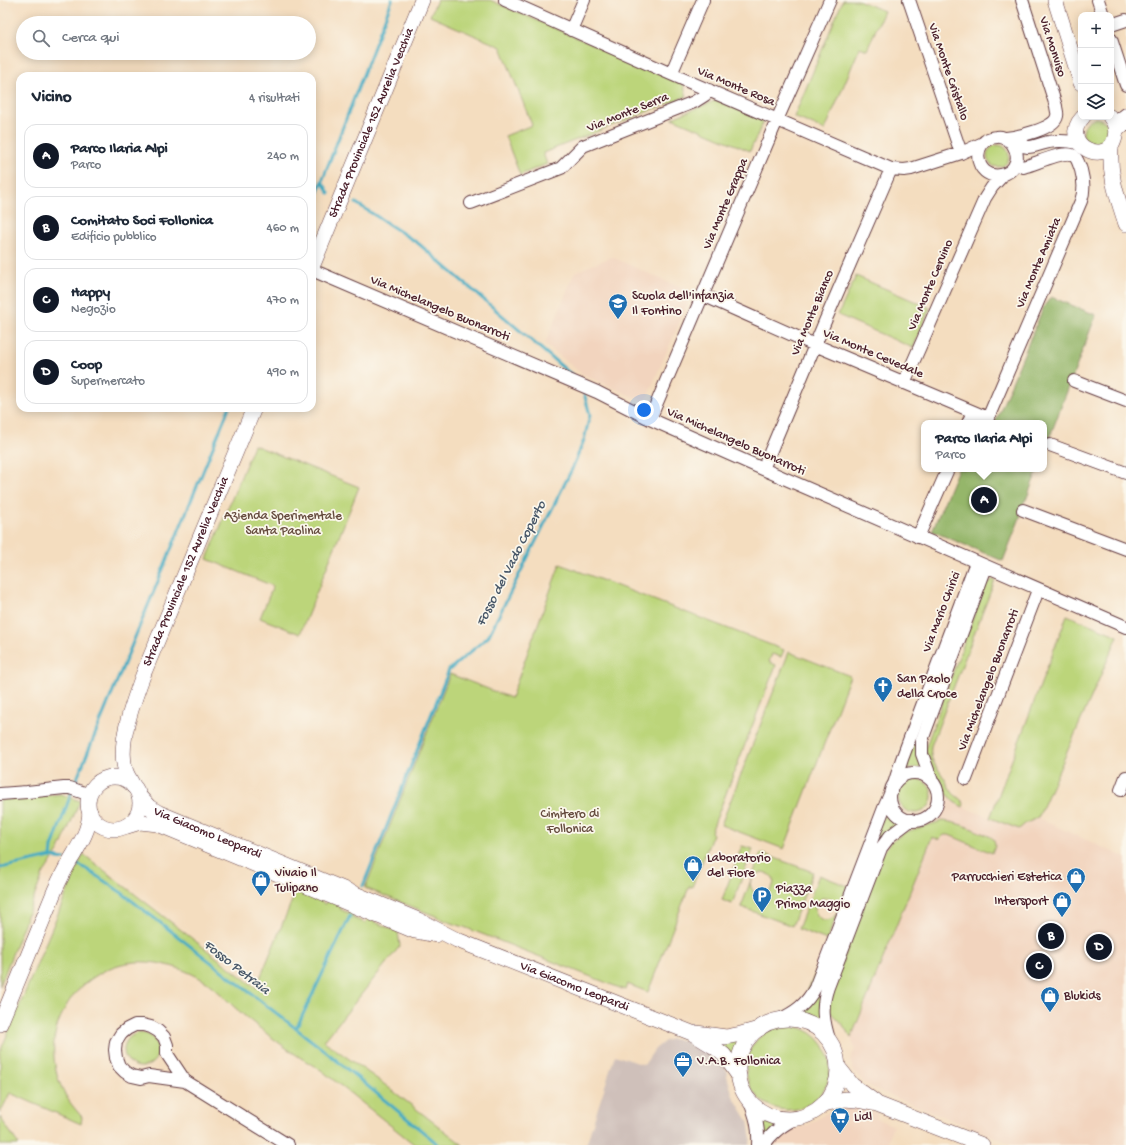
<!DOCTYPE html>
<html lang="it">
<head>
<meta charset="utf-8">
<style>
  :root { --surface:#fff; --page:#f6f6f7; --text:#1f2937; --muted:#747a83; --line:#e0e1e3; --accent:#111827 }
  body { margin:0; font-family:"Gochi Hand",sans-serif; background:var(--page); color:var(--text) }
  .controls { position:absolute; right:12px; top:12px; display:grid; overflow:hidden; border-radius:8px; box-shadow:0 2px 10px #0003 }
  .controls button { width:36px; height:36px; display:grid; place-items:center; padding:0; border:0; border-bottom:1px solid var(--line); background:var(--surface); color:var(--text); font:20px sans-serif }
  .you { position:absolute; left:644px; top:410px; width:14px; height:14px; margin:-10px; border:3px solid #fff; border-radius:50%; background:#1a73e8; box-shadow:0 0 0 6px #1a73e833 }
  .badge { display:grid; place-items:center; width:26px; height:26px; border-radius:50%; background:var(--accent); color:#fff; font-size:13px; font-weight:700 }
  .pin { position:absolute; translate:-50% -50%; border:2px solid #fff; box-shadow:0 1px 4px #0006 }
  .popup { position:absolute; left:921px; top:420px; width:126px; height:52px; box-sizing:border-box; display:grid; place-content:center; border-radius:8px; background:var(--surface); filter:drop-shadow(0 1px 3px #0005); font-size:13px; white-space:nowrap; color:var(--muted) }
  .popup b { font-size:15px; color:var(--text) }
  .popup::after { content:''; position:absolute; left:50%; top:100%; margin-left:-8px; border:8px solid transparent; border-top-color:var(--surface) }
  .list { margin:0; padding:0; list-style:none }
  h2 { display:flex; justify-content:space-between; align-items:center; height:52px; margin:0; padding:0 16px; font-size:17px }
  h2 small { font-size:13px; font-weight:400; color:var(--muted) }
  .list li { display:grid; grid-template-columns:26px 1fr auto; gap:12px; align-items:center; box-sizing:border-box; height:64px; margin:0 8px 8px; padding:0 8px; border:1px solid var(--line); border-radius:12px }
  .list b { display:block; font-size:15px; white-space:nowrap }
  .list p { margin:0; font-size:13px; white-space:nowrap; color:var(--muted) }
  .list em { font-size:13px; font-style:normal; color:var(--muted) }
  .icon { flex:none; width:22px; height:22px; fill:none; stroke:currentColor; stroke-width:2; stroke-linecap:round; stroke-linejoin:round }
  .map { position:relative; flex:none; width:1126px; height:1145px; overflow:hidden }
  .search { position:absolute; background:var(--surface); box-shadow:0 2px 10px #0003; left:16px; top:16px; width:300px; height:44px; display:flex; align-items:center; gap:10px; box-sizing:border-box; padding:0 14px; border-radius:22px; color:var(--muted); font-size:15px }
  .panel { position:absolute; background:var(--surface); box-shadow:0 2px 10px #0003; left:16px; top:72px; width:300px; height:340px; border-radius:12px }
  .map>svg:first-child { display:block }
  .built { fill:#f2d4be }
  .industrial { fill:#cfc0ba }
  .green { fill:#bcd57a; stroke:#837a52; fill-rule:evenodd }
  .forest { fill:#95b66a; stroke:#706a4a }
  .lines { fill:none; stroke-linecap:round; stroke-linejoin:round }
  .stream { stroke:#44acc3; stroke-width:3 }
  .minor-casing { stroke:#643c41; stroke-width:14 }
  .major-casing { stroke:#643c41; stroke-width:16 }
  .minor { stroke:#fff; stroke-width:12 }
  .major { stroke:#fff; stroke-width:15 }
  .labels { text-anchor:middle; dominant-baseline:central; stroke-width:3.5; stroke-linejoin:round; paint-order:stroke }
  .street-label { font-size:13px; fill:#4a1f2b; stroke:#fbf7ec }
  .poi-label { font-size:13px; fill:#4a1f2b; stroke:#fbf7ec; text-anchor:start }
  .park-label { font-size:13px; fill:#664c3f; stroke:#fbf7ec }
  .water-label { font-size:14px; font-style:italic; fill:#485768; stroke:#fbf7ec }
</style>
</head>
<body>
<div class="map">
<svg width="1126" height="1145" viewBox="0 0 1126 1145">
  <rect width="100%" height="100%" fill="#fbf7ec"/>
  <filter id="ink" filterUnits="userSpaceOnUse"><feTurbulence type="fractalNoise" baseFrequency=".025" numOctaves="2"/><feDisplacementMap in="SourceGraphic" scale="8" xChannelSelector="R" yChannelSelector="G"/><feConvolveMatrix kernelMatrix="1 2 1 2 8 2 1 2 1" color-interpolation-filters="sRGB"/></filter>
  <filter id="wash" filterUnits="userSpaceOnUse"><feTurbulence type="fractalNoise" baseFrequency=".012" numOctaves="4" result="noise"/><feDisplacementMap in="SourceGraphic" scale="16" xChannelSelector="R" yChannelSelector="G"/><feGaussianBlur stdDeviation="0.9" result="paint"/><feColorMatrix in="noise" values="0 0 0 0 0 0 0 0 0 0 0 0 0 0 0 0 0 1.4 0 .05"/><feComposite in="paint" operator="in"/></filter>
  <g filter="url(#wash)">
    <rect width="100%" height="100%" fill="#f4ddbf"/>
    <path class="built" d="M612 257 692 293 645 402 582 374 545 344 575 272Z
      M951 791 963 801 964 804 963 807 1019 829 1026 823 1038 818 1126 858V1145H1015L877 1090 864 1083 854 1071 850 1060 855 1049 851 1038Z
      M848 1105 857 1106 878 1113 876 1119 893 1125 887 1145H773L776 1140 788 1131 808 1125 835 1108Z"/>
    <path class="industrial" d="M671 1039 684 1040 692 1042 721 1061 726 1068 727 1076 733 1096 748 1121 751 1139 749 1145H586L615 1055 644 1065 655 1049 665 1041Z"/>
    <path class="green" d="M437 0H490L683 84 687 96 543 153 547 164 520 175 505 136 532 125 501 47 430 16Z
      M843 0H858L884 11 867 50 860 47 825 130 794 117Z
      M717 100 764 120 750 151 672 118Z
      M1096 118C1112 121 1112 133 1103 144L1091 145 1083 136C1083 126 1086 120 1096 118Z
      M987 156a11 11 0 1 1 22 0a11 11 0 1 1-22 0Z
      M856 276 930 308 913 348 838 315Z
      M254 445 359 487 300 634 260 618 273 586 207 559Z
      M560 564 784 650 781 657 772 654 769 662 776 665 711 832 713 834 692 887H689L648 992 627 984 625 990 464 927 446 921 438 917 365 888 450 674 511 698Z
      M992 580H995L931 746C929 762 937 766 944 778 947 783 949 788 952 792 956 797 961 798 964 804L963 807 954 802 945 792 940 780 933 773 925 749 985 585Z
      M969 587 920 733 922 768H909L901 771Z
      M1067 615 1118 636 1038 818 1026 823 1019 829 990 818Z
      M789 652 850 676 784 849 721 825Z
      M898 796a17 17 0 1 1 34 0a17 17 0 1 1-34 0Z
      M61 794 80 801 59 850 43 874 0 986V800Z
      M887 809 892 816 901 824 888 833 820 1025 808 1019 797 1015Z
      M942 821C959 822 975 830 991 837 997 841 995 847 992 853L949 835H944L939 840 932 837 851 1038 843 1025 828 1010V1002L884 851 892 841 905 832Z
      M742 846 753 849 732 904 722 900Z
      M761 853 813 872 792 926 741 907ZM762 872C792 877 756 914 750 883 752 877 755 874 762 872Z
      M83 854 256 988 298 886 307 890 306 895 310 897 313 893 323 897 321 902 325 904 328 899 342 905 340 909 346 912 354 913 353 918 365 923 368 919 398 932 400 946 324 1041 380 1081 463 1145H415L321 1070C292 1054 265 1033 240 1012 229 1003 219 991 208 983 178 963 134 953 102 972 79 986 69 997 59 1021 50 1043 53 1072 64 1092 68 1101 75 1109 82 1117L81 1124 10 1093 0 1113V1052Z
      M819 875 848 886 827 940 798 929ZM822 898H830C844 906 836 924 821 919 813 913 813 904 822 898Z
      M746 1068a42 42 0 1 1 84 0a42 42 0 1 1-84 0Z
      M124 1050a17 17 0 1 1 34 0a17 17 0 1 1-34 0Z
      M744 1037 738 1048 734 1059 717 1041Z
      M759 1113 768 1118 780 1122 762 1144Z
      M0 1117 19 1145H0Z"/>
    <path class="forest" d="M1051 297 1096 315 1044 452V423H995L1044 306Z
      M958 469H1038L1026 500H1025L1019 514 1021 515 1003 561 932 531Z"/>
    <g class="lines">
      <path class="stream" d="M329 193 322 181 392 0
        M356 203 419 244 574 377
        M312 207 322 181
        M74 786 229 408
        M51 857 52 847 72 791
        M74 862 88 870 122 893 330 1055 439 1145
        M0 868 51 857 65 859
        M363 886 449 670 488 637 572 469 584 440 590 415 584 393
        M296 1029 350 916"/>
    </g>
  </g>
  <g filter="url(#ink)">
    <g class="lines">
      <g class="minor-casing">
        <path id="minor" d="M505 0 671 74 891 169 904 170 911 169 961 153 983 143
          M909 0 961 153
          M1098 0 1103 15
          M1111 25 1126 20
          M571 30 584 0
          M1111 39 1126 85
          M671 74 703 0
          M1113 120 1122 117 1126 114
          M1116 133 1120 128 1126 125
          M1006 138C1017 137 1055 129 1057 116 1058 113 1056 109 1056 106L1022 0
          M1011 142C1016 149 1019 157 1015 165 1012 170 1007 174 1001 175 974 180 969 138 997 137 1003 136 1006 139 1011 142 1016 145 1022 146 1028 147 1035 147 1042 143 1049 142 1059 140 1069 141 1079 143
          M471 203 561 168 583 146 694 102 705 95 709 90
          M312 270 597 392 650 419 763 469 1126 627
          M703 295 815 345 988 418 1081 201C1085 190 1084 181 1081 170 1079 165 1078 159 1074 156 1067 149 1035 164 1026 166L1023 167 1015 164
          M1074 381 1126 401
          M904 383 985 198 992 187 1003 175
          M650 419 777 120 830 0
          M968 423 973 412
          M1050 445 1126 473
          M763 469 826 319 891 169
          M1023 510 1126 549
          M918 537 948 469
          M890 797a24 24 0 1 1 48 0a24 24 0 1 1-48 0Z
          M966 779 1038 590
          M932 781 922 754V740L986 567
          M894 784 902 759 976 562
          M1121 790 1126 777
          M0 794 27 792 64 788H70L90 795
          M779 1020C795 1012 806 1005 815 988L884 808 891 792
          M830 1042C823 1021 821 1007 828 987L881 848 890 836 911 820
          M185 1081 167 1054V1045L164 1037 158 1031 151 1027 143 1025H135L127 1029 121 1034 116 1042 115 1050 116 1058 119 1066 125 1072 132 1076 141 1078 149 1076 185 1081 288 1145
          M749 1100C756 1116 759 1127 758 1145
          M764 1145C772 1132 783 1125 796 1118"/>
      </g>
      <g class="major-casing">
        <g id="major">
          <path d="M1055 0 1081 83"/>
          <path d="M1083 117C1057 144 1108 169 1115 137 1117 129 1115 123 1110 117"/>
          <path d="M1111 146C1109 176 1117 196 1126 224"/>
          <path id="s1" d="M312 267 422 0"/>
          <circle cx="114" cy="803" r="26"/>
          <path id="s2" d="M133 786C131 781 128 777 126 772 116 744 135 697 145 670L254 408"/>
          <path id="s3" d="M139 796 149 807 159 813 418 920 457 940 692 1033 713 1046 724 1055 739 1076"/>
          <path d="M127 826 140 822 158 824 415 931 436 935"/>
          <circle cx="788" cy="1069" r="50"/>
          <path d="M0 1024 55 890C60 879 65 869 71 859 80 844 89 831 90 812"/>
          <path d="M696 1033 726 1037 741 1034 759 1029"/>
          <path d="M838 1067 843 1073 852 1085 875 1102"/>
          <path d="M824 1104 845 1099 856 1100 877 1104 982 1145"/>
        </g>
      </g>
      <use href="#minor" class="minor"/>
      <use href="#major" class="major"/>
    </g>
  </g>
  <defs>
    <g id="school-pin" transform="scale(1)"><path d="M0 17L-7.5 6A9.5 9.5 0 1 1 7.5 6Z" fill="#1f6fb2" stroke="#fbf7ec"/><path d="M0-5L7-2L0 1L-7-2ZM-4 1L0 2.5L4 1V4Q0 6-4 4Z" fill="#fff"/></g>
    <g id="church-pin" transform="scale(1)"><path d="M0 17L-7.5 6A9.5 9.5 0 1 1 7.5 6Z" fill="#1f6fb2" stroke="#fbf7ec"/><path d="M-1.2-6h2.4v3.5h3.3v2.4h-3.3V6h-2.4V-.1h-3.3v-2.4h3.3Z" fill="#fff"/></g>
    <g id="shop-pin" transform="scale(1)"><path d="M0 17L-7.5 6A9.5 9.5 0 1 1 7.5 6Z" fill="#1f6fb2" stroke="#fbf7ec"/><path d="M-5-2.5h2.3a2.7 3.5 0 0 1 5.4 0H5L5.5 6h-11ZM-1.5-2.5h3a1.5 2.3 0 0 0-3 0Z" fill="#fff"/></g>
    <g id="parking-pin" transform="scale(1)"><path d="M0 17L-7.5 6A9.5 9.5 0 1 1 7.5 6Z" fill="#1f6fb2" stroke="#fbf7ec"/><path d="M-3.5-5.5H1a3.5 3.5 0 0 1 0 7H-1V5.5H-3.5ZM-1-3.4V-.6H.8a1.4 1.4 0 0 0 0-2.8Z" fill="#fff"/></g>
    <g id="office-pin" transform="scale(1)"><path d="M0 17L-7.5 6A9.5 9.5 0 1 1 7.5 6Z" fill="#1f6fb2" stroke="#fbf7ec"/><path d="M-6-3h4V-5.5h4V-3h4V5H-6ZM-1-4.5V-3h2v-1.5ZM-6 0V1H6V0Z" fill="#fff"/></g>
    <g id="supermarket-pin" transform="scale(1)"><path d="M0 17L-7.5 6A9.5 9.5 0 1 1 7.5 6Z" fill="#1f6fb2" stroke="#fbf7ec"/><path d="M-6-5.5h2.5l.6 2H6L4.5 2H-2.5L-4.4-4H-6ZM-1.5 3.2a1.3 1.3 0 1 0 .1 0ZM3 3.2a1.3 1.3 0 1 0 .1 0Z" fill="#fff"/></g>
  </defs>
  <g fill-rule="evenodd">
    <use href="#school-pin" x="618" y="303"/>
    <use href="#church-pin" x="883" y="686"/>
    <use href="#shop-pin" x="693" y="865"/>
    <use href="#shop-pin" x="1076" y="877"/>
    <use href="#shop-pin" x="261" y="880"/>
    <use href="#parking-pin" x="762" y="896"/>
    <use href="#shop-pin" x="1062" y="901"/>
    <use href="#shop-pin" x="1050" y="996"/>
    <use href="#office-pin" x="683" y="1061"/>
    <use href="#supermarket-pin" x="840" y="1117"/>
  </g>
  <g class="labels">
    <g class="street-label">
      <text transform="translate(1052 47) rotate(72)">Via Monviso</text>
      <text transform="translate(948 72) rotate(71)">Via Monte Cristallo</text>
      <text transform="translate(736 87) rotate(23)">Via Monte Rosa</text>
      <text transform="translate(628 113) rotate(-22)">Via Monte Serra</text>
      <text stroke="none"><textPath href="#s1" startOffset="156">Strada Provinciale 152 Aurelia Vecchia</textPath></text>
      <text transform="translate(726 204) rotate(-67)">Via Monte Grappa</text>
      <text transform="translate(1039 263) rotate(-67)">Via Monte Amiata</text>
      <text transform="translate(931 285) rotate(-67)">Via Monte Cervino</text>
      <text transform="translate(440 309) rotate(23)">Via Michelangelo Buonarroti</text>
      <text transform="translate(813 313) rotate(-67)">Via Monte Bianco</text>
      <text transform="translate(873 354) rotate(23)">Via Monte Cevedale</text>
      <text transform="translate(736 442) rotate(24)">Via Michelangelo Buonarroti</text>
      <text stroke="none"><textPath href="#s2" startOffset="228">Strada Provinciale 152 Aurelia Vecchia</textPath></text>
      <text transform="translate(942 612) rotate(-69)">Via Mario Chirici</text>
      <text transform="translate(989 680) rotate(-69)">Via Michelangelo Buonarroti</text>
      <text stroke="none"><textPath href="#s3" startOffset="79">Via Giacomo Leopardi</textPath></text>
      <text stroke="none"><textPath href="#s3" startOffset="477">Via Giacomo Leopardi</textPath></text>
    </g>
    <g class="poi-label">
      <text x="632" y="296">Scuola dell'infanzia<tspan x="632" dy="15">Il Fontino</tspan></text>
      <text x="897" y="679">San Paolo<tspan x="897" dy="15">della Croce</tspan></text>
      <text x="707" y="858">Laboratorio<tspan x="707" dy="15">del Fiore</tspan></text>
      <text x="275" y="873">Vivaio Il<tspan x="275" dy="15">Tulipano</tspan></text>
      <text x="1062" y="877" text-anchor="end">Parrucchieri Estetica</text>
      <text x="776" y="889">Piazza<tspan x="776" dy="15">Primo Maggio</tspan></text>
      <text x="1048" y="901" text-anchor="end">Intersport</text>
      <text x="1064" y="996">Blukids</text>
      <text x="697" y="1061">V.A.B. Follonica</text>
      <text x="854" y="1117">Lidl</text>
    </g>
    <g class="park-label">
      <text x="283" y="516">Azienda Sperimentale<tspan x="283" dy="15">Santa Paolina</tspan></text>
      <text x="570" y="814">Cimitero di<tspan x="570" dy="15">Follonica</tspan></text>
    </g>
    <g class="water-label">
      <text transform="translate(512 564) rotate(-63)">Fosso del Vado Coperto</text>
      <text transform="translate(236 968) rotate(38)">Fosso Petraia</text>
    </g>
  </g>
</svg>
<div class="controls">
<button>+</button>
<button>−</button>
<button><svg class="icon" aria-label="layers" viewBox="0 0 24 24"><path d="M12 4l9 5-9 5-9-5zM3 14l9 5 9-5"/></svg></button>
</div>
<div class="you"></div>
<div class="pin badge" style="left:984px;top:500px">A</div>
<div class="popup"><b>Parco Ilaria Alpi</b>Parco</div>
<div class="pin badge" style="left:1051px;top:936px">B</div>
<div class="pin badge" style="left:1039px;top:966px">C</div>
<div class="pin badge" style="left:1099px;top:947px">D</div>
<div class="search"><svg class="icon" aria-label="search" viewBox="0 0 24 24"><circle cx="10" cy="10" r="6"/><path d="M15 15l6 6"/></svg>Cerca qui</div>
<section class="panel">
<h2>Vicino<small>4 risultati</small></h2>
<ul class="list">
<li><span class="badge">A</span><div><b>Parco Ilaria Alpi</b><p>Parco</p></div><em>240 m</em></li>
<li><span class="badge">B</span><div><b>Comitato Soci Follonica</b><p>Edificio pubblico</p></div><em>460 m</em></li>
<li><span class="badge">C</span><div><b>Happy</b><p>Negozio</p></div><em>470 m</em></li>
<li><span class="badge">D</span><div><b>Coop</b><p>Supermercato</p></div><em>490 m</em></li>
</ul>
</section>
</div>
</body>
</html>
